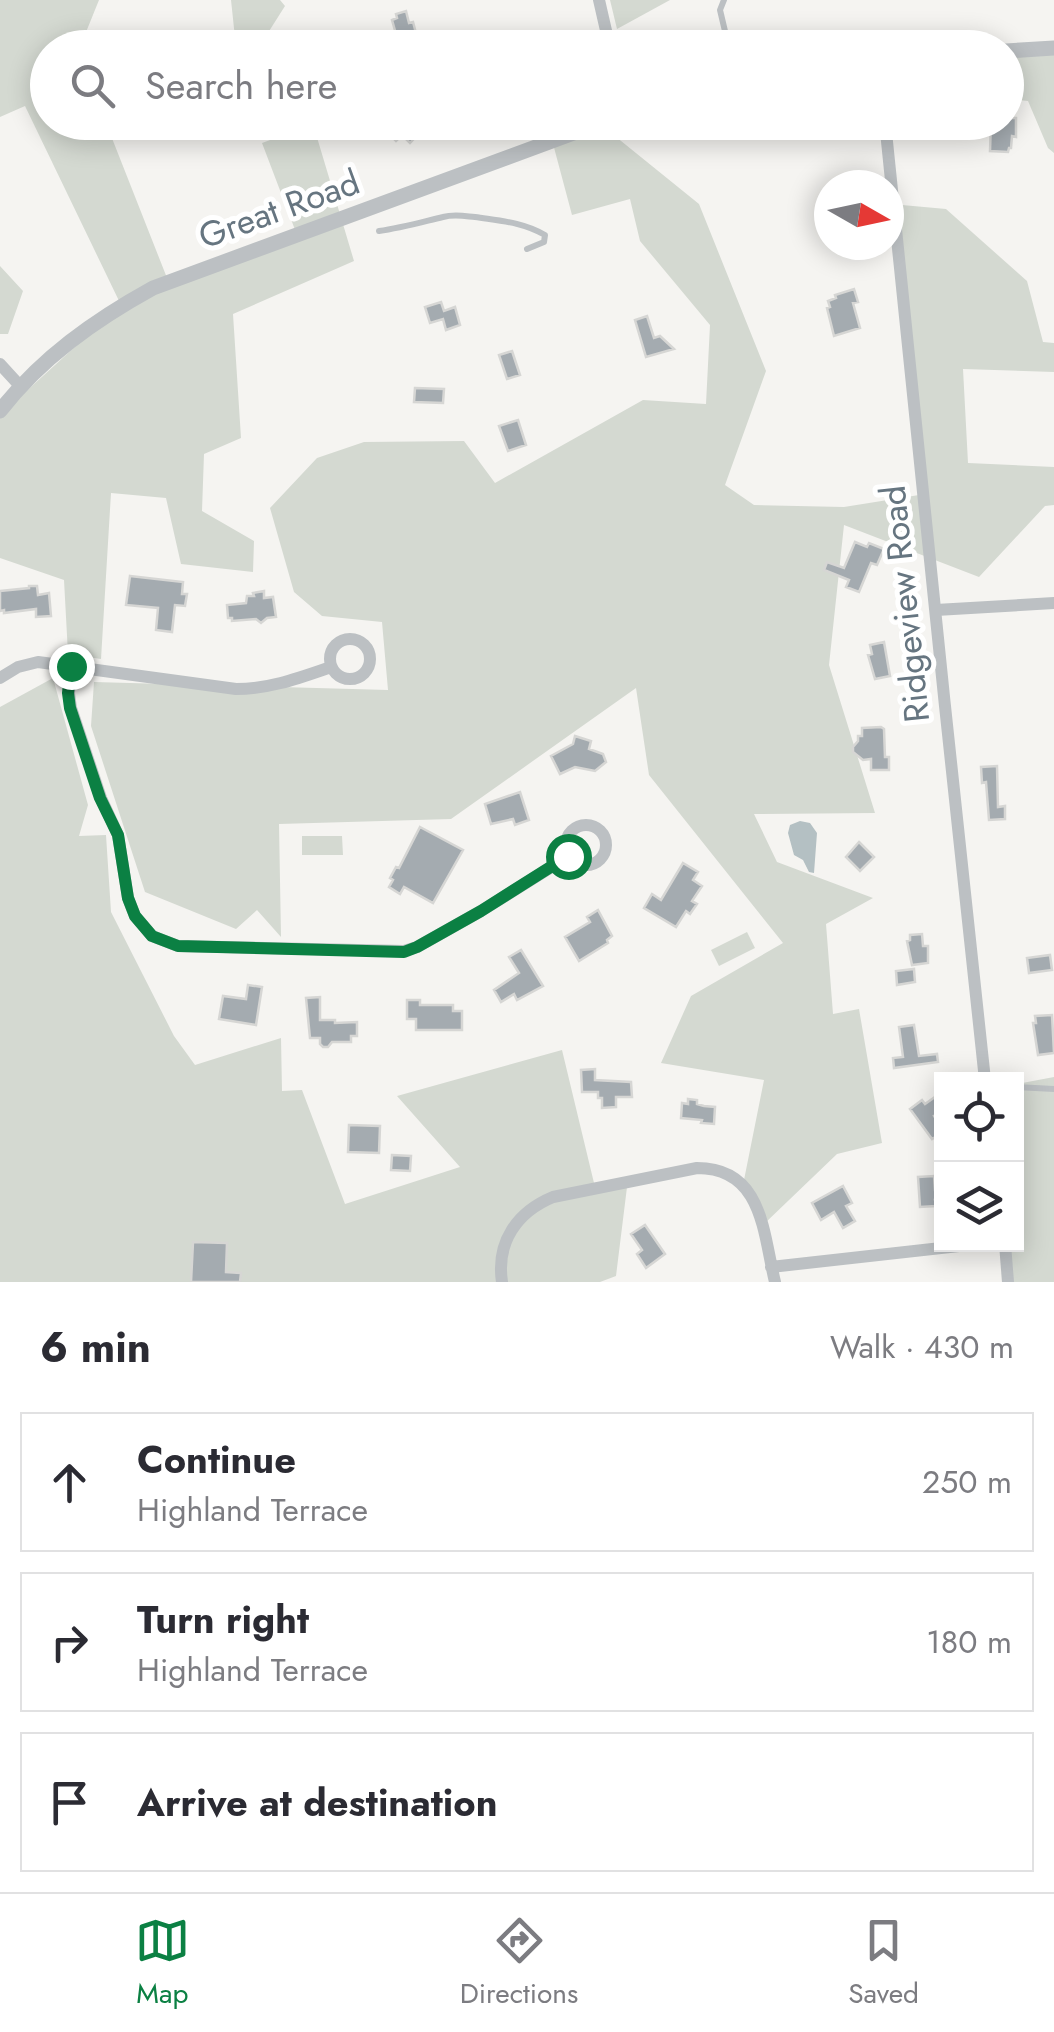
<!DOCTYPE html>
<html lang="en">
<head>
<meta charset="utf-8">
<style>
  :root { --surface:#fff; --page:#f2f2f3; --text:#2b2b33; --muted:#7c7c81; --line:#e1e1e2; --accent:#0b8043 }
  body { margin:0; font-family:Jost,sans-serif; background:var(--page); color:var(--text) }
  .controls { position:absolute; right:30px; bottom:30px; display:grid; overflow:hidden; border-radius:0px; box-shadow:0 5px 25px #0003 }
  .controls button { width:90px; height:90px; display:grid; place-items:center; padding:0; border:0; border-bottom:2px solid var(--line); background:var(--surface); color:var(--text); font:50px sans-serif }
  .compass { position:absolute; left:814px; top:170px; width:90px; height:90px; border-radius:50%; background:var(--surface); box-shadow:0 5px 25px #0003; rotate:99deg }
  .stop { position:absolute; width:30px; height:30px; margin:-22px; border:8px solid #0b8043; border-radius:50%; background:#fff }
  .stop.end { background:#0b8043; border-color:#fff; box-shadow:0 2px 10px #0008 }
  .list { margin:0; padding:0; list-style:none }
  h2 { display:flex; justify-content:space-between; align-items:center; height:130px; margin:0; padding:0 40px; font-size:42px }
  h2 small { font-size:32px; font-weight:400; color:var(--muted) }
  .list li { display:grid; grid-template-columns:65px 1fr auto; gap:30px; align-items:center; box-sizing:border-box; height:140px; margin:0 20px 20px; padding:0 20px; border:2px solid var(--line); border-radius:0px }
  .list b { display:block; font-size:38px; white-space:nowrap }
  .list p { margin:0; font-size:32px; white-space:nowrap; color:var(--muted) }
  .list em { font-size:32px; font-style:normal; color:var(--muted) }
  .icon { flex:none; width:55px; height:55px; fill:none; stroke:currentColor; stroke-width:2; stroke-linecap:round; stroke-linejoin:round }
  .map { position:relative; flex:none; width:1054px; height:1282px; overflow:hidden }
  .search { position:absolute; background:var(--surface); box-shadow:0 5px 25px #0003; left:30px; right:30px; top:30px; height:110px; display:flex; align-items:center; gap:25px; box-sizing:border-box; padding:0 35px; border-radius:55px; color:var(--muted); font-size:38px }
  .sheet { height:610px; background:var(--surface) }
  nav { display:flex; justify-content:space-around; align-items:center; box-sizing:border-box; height:140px; border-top:2px solid var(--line); background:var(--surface); font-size:28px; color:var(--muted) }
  nav a { display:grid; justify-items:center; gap:5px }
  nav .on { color:var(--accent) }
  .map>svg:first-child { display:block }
  .green { fill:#d4d9d1 }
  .water { fill:#b4c0c3 }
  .building { fill:#a4abb0; stroke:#d6d6d4; stroke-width:2.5 }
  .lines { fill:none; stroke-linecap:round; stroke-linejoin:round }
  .service { stroke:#bcc0c3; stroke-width:6 }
  .minor { stroke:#bcc0c3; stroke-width:12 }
  .tertiary { stroke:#bcc0c3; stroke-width:15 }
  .route { stroke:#0b8043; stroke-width:12 }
  .labels { text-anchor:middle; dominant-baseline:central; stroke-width:10; stroke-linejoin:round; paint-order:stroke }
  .street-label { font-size:35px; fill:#667580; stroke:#fff }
</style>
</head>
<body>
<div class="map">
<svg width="1054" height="1282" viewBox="0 0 1054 1282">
  <rect width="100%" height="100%" fill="#f5f4f1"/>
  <path class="green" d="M0 0H99L80 47 48 48V122L106 123 169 283 297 235 262 143 313 124 354 261 233 314 241 438 204 454 202 511 254 541 253 572 181 564 166 498 111 493 101 659 68 654 64 580 0 558V415L121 305 25 106 0 117Z
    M231 0H280L285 6 259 47H236Z
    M610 0H670L617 29Z
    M1054 42V153L1048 148 1028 101 1007 99 1006 48H939Z
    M605 128 699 204 766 371 725 485 754 505 844 507 919 495 891 204 946 209 1027 281 1043 342 1054 343V372L963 369 968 463 1054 467V505L1045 506 979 577 844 525 829 665 875 813 754 814 777 862 873 898 826 924 833 1014 859 1009 882 1143 837 1154 764 1224 742 1190 764 1080 661 1063 691 996 783 943 649 775 636 688 451 819 279 824 281 937 257 910 236 929 145 892 91 726 94 682 388 690 382 622 322 616 294 592 270 508 317 458 364 442 464 441 495 483 643 400 706 404 710 325 640 241 630 199 572 215 552 140Z
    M0 266 23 291 8 334H0Z
    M53 678 88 805 79 836 106 835 111 912 174 1036 195 1065 281 1038 282 1091 302 1090 345 1204 460 1167 397 1096 562 1050 594 1183 628 1179 616 1276 600 1282H0V707Z
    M302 836H342L343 855H302Z
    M747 932 755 948 719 966 711 950Z
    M1054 1077V1282H1003L1000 1245 1016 1244 1017 1084Z"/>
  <path class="water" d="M800 821 810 823 817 833 814 873 809 872 803 860 794 855 788 833 790 825Z"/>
  <path class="building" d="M406 11 409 23 413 22 420 48H400L392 20 397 18 396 14Z
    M1006 118H1016V137L1012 136 1011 148H1009L1008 152 990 151 991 122H1006Z
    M378 122H409L420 132 410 143 402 135 396 141Z
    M854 289 858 302 853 303 860 328 834 336 827 308 830 307 828 301 836 298 835 295Z
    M441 302 444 311 455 307 460 325 446 330 443 319 430 323 425 307Z
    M647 316 654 338 660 336 674 349 646 357 635 320Z
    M512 351 520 375 507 379 499 355Z
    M415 388 444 389 443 403 414 402Z
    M518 420 526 445 508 451 499 426Z
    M855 542 867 547 869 543 884 549 877 565 871 563 859 592 846 587 849 580 824 570 827 562 844 568Z
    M130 576 183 582 182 594H187L185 606 175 605 172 632 156 630 158 608 126 605Z
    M29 586H37L38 595 49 593 51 616 36 617V609L4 613V610L0 611V591L29 588Z
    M264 591V598L273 597 276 617 267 618 261 623 256 619 232 621V618H228L227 605 246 603 247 596H254L253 593Z
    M884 642 890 676 875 679 868 655 872 654 870 645Z
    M881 727 884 729 885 757H889V770H871V759L863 760 853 752V747L858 741V736H862V728Z
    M575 736 591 741 589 749 603 754 606 762 595 771 575 767 560 774 551 756 573 744Z
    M997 766 998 807 1005 806V819L989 820 986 782 982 783 981 767Z
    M520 792 529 820 515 825 513 819 491 824 485 804Z
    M420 827 463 850 433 903 404 887 400 894 389 887 393 880 390 878 396 867 399 868Z
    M859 842 874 857 860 871 846 857Z
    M683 863 698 872 693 880 702 886 692 901 697 904 690 914 686 911 676 927 644 908 652 894 661 900Z
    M598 910 612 936 607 940 608 943 579 961 565 937 590 922 587 917Z
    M922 934 923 946H928V963L912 965 907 941 910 940V935Z
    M521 950 543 986 517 1000 514 994 501 1002 494 990 519 973 509 957Z
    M1050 955 1052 970 1029 973 1027 958Z
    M914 969 915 982 897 985 896 971Z
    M248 985 262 987 256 1025 219 1019 223 996 246 999Z
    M320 997V1020H335V1023L357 1022V1036H351V1042H332L328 1047H323L320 1044V1038H310L306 998Z
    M407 1000H420V1005H453V1011H462V1030H416V1019H407Z
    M1052 1015 1054 1053 1038 1055 1033 1023H1036L1035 1016Z
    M914 1025 919 1056 937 1054 938 1062 894 1068 893 1058 903 1057 899 1027Z
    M595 1069V1080L631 1082 632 1097H616V1107L602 1108V1098H598V1092H582L581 1070Z
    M942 1092V1111L934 1116 942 1128V1133L932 1139 910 1109 922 1100 925 1104Z
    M688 1099 697 1100V1104L704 1106 715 1107 714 1124 701 1123 702 1120 681 1118 682 1103 688 1104Z
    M349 1125 380 1126 379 1153 348 1152Z
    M392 1155 411 1156 410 1171 391 1170Z
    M934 1176 935 1190H942V1200H935L936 1206 920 1207 918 1177Z
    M843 1186 852 1203 846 1206 855 1221 843 1228 834 1212 821 1220 812 1203Z
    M645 1225 665 1254 646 1268 637 1254 642 1250 631 1234Z
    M193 1242 227 1243 226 1272 241 1273 240 1282H191Z"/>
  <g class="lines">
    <path class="service" d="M724 0 720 10 729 48
      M379 231C401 228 422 222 443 217 454 214 464 216 475 217 501 221 522 222 545 235L544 242 527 249
      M1016 1087 1054 1089"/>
    <path class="minor" d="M599 0 610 48
      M885 122C919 441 949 761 985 1080
      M0 364 21 387
      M936 610 1054 603
      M330 659a20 20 0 1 1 40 0a20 20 0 1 1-40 0Z
      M71 666 69 693 71 708 101 798 118 835 128 898 135 916 152 936 178 946 404 951 417 947 481 911 569 856
      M0 678 18 667 38 662 236 689C270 689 299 678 331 667
      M566 845a20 20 0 1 1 40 0a20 20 0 1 1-40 0Z
      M1005 1244 1008 1282
      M771 1267 977 1244
      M502 1282C496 1242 517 1212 553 1197L697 1168C763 1168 763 1233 775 1282"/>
    <path class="tertiary" d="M1006 51 1054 48
      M0 411C41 358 95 320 153 288L579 131 610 122"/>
  </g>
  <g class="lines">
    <path class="route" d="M71 666 68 693 70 708 100 798 118 835 128 898 135 916 152 936 178 946 404 952 417 947 481 911 568 856"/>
  </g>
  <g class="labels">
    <g class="street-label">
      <text transform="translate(279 209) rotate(-20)">Great Road</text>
      <text transform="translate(905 604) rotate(-96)">Ridgeview Road</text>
    </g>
  </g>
</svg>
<div class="controls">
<button><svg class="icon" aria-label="locate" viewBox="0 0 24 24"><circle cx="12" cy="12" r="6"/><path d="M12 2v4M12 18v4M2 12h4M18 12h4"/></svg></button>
<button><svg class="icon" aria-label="layers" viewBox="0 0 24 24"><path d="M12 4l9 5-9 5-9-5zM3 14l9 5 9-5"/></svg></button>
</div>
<svg class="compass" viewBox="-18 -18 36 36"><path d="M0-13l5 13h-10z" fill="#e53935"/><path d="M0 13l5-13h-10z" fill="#7c7c81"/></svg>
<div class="stop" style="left:568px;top:856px"></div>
<div class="stop end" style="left:71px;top:666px"></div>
<div class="search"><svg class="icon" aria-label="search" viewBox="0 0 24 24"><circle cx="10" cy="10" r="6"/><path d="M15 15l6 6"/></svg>Search here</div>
</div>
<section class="sheet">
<h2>6 min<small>Walk · 430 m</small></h2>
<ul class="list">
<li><svg class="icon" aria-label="ahead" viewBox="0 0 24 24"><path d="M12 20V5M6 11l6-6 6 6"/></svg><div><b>Continue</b><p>Highland Terrace</p></div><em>250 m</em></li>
<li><svg class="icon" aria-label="right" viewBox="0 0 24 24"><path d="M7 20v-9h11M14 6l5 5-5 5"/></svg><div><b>Turn right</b><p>Highland Terrace</p></div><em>180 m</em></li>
<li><svg class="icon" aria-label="arrive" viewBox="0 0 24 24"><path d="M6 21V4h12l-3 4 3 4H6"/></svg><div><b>Arrive at destination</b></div></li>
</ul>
</section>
<nav>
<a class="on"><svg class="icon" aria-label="map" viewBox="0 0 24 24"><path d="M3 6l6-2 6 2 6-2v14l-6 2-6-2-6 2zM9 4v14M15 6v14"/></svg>Map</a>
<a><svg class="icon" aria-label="directions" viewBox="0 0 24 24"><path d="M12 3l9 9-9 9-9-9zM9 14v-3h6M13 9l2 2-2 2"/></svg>Directions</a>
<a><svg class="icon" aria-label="saved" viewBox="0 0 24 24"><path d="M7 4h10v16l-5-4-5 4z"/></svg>Saved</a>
</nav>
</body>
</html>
